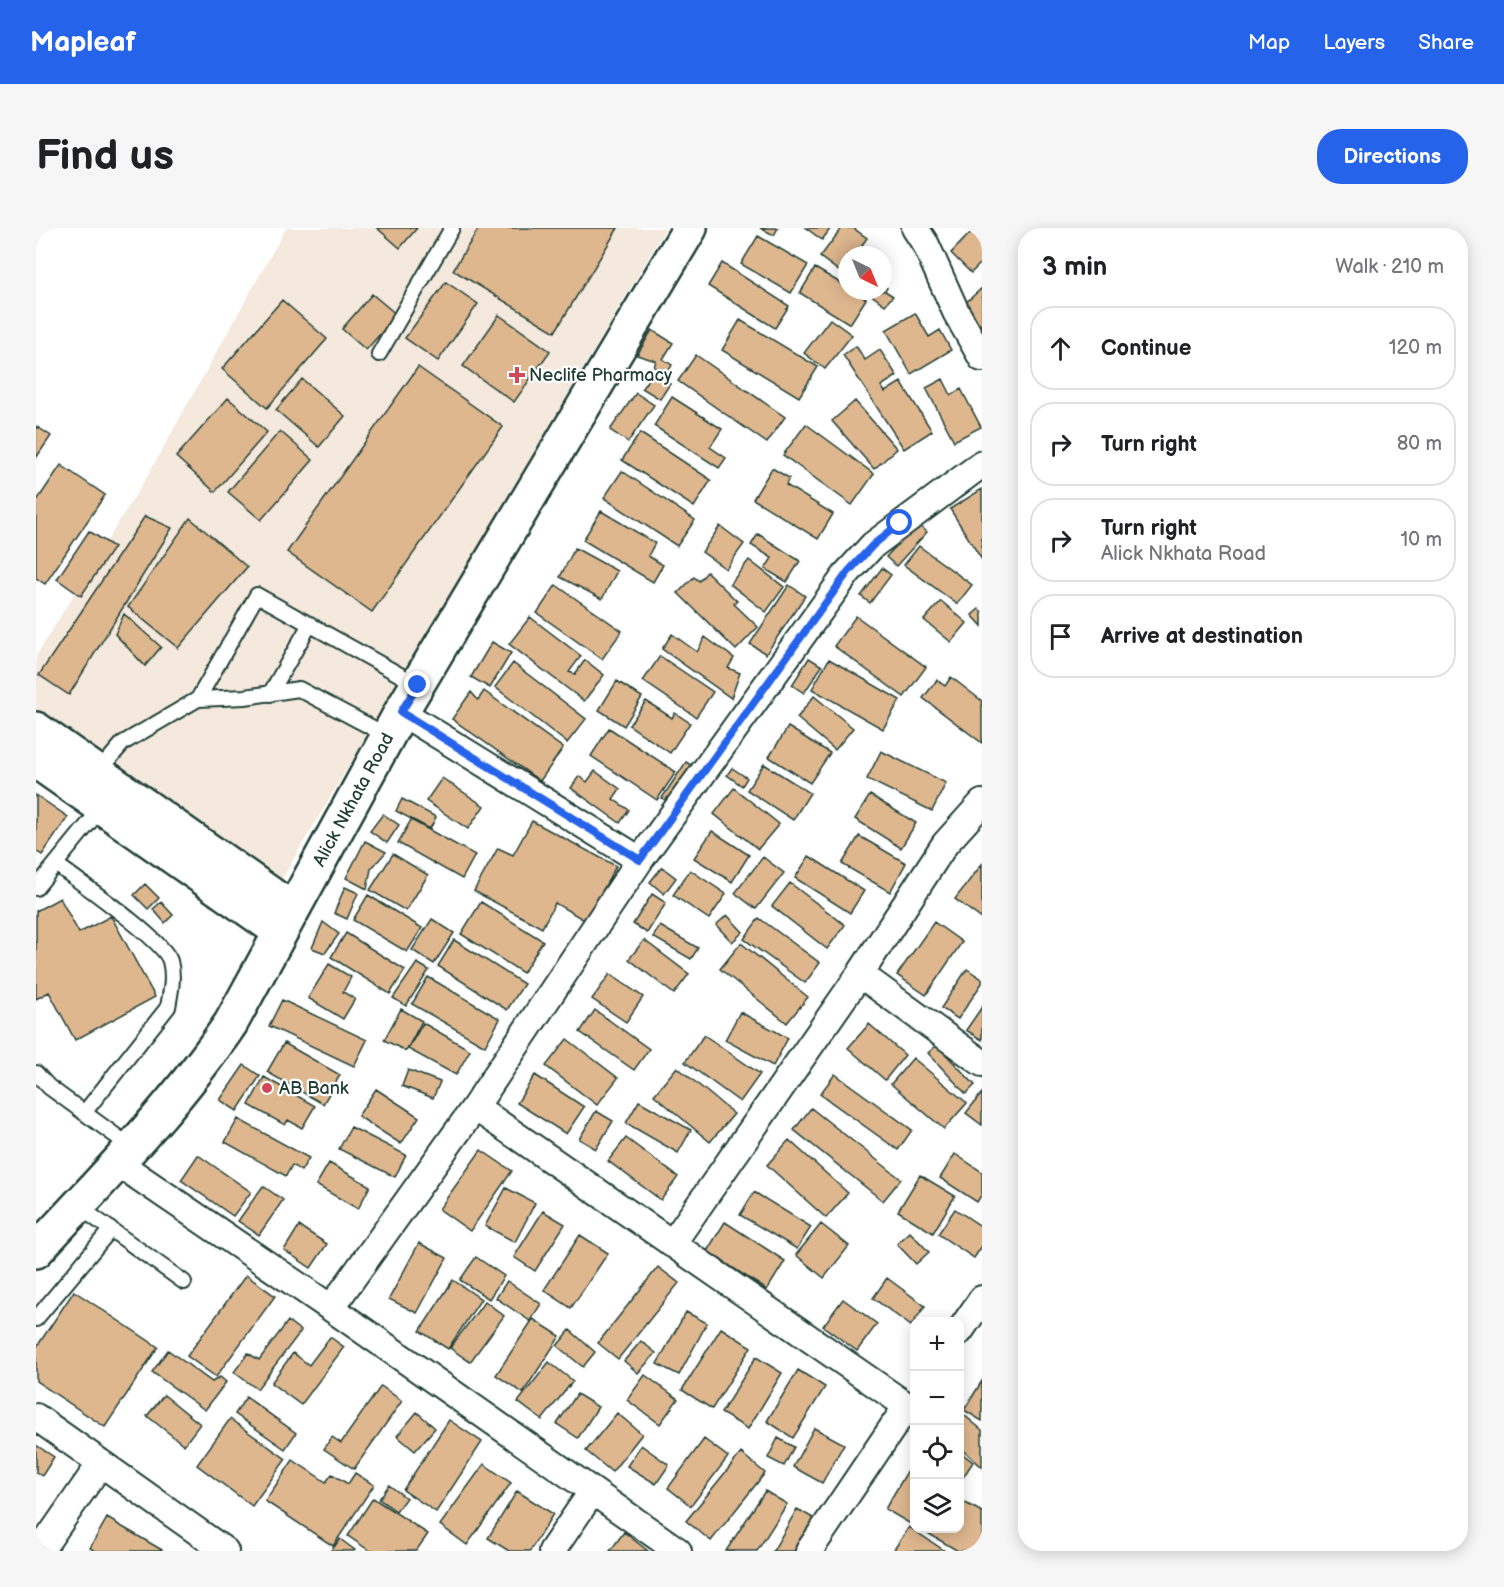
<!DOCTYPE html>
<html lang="en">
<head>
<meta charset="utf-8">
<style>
  :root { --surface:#fff; --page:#f6f6f6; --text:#202124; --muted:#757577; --line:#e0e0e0; --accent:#2563eb }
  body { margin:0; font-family:"Balsamiq Sans",sans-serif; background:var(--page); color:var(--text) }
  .controls { position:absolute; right:18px; bottom:18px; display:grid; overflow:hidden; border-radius:12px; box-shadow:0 3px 15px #0003 }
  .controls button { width:54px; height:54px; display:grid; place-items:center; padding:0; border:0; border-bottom:2px solid var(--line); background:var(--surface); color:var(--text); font:30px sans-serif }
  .compass { position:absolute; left:802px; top:18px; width:54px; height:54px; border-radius:50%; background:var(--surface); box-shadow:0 3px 15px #0003; rotate:137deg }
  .stop { position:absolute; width:18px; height:18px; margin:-14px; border:4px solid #2563eb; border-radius:50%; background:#fff }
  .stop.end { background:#2563eb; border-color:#fff; box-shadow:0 2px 6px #0008 }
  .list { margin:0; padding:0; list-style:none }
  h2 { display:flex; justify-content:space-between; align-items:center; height:78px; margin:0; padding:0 24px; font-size:26px }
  h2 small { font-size:20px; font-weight:400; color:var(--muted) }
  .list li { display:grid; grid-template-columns:39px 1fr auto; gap:18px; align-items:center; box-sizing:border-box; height:84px; margin:0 12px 12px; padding:0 12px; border:2px solid var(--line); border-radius:24px }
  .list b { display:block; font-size:22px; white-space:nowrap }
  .list p { margin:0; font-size:20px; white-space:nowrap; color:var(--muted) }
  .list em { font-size:20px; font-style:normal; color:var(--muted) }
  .icon { flex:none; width:33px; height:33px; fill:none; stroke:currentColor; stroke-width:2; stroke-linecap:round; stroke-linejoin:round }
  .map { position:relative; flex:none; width:946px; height:1323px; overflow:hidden; border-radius:24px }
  header { display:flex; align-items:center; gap:36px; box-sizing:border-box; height:84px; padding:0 30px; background:var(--accent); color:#fff }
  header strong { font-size:28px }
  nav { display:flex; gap:33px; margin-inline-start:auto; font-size:21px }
  .intro { display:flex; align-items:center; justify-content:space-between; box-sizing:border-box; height:144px; padding:0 36px }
  h1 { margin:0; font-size:42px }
  .button { padding:15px 27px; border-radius:24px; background:var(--accent); color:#fff; font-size:21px; font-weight:700 }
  main { display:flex; gap:36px; padding:0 36px }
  aside { flex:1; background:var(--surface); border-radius:24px; box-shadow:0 3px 15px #0003 }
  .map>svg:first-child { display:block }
  .built { fill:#f5e9dd }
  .building { fill:#deb78f; stroke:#1f3d34; stroke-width:1.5 }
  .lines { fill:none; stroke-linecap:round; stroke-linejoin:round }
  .lane-casing { stroke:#1f3d34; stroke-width:18 }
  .street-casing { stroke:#1f3d34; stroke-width:30 }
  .secondary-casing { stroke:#1f3d34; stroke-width:38 }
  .lane { stroke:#fff; stroke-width:14 }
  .street { stroke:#fff; stroke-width:26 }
  .secondary { stroke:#fff; stroke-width:33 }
  .route { stroke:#2563eb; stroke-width:8 }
  .poi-dot { fill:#d1495b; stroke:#fff; stroke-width:2 }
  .labels { text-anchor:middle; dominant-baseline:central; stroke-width:4.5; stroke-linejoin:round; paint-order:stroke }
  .poi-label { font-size:18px; fill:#1f3d34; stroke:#fff; text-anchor:start }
  .street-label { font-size:18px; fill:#1f3d34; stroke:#fff }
</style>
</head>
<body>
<header>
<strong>Mapleaf</strong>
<nav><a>Map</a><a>Layers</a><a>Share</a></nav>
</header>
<div class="intro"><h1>Find us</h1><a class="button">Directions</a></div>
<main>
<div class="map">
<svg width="946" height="1323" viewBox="0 0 946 1323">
  <rect width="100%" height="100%" fill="#fff"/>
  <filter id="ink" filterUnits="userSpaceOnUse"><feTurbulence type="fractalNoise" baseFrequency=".0167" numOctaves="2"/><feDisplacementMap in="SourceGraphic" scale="12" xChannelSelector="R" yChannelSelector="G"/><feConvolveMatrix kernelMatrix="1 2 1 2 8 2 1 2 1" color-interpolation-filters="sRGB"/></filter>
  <g filter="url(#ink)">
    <path class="built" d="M250 0H630L243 656 0 497V428L113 245Z"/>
    <path class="building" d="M341 0H381L364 20Z
      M443 0H582L519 104 417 42Z
      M724 0H742L738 7Z
      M770 0H795L786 12Z
      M806 0H817L831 10 826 17 839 27H811V49L784 29Z
      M939 0 946 1V34L935 45 915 25Z
      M722 8 772 37 755 65 705 36Z
      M686 35 753 78 739 100 672 58Z
      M779 40 811 59V63H817L830 71 814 96 764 65Z
      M410 54 442 76 402 133 369 110Z
      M847 57 851 60 849 63 857 68 849 77 830 63H847Z
      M946 60V99L926 78Z
      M336 66 361 87 330 122 306 101Z
      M246 72 291 111 231 180 186 141Z
      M879 85 893 109 904 102 915 122 875 146 850 102Z
      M463 87 514 123 478 174 427 138Z
      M794 91 816 107 789 141 768 125Z
      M704 92 782 139 763 169 686 122Z
      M616 102 637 115 627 131 636 137 632 144 618 139 620 133 601 127Z
      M820 118 829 132 844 122 861 148 845 158 849 164 865 154 896 203 868 221 807 127Z
      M660 127 749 189 731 215 642 153Z
      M382 139 467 199 336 384 251 324Z
      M617 144 634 156 624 171 606 160Z
      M266 151 309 188 283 219 240 182Z
      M907 151 915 167 925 161 945 199 918 213 890 160Z
      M600 165 618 177 592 214 574 202Z
      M636 169 686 201 674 219 690 230 683 240 618 198Z
      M192 170 231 204 179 264 140 229Z
      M819 173 861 221 838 241 796 193Z
      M770 196 838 246 816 277 747 227Z
      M0 198 15 208 0 230Z
      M244 203 277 232 225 292 192 264Z
      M604 205 675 252 658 279 586 232Z
      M25 237 69 267 9 356 0 350V274Z
      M736 240 753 250 750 257 797 286 782 311 717 271Z
      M586 243 659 292 641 318 568 270Z
      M946 261V332L914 281Z
      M565 283 619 315 612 328 627 337 617 354 547 312Z
      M109 288 136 300 33 467 3 447Z
      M154 290 211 339 142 420 92 379Z
      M881 295 891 304 860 338 850 329Z
      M684 298 708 316 690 341 666 324Z
      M53 303 78 319 45 368 21 351Z
      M722 306 764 333 751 354 729 341 736 330 715 317Z
      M883 318 936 357 921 376 868 337Z
      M539 320 581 343 566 371 524 349Z
      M713 332 748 359 730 384 694 356Z
      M846 340 855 347 834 375 825 368Z
      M671 344 701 373 698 376 722 399 700 422 642 365 658 349 663 353Z
      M520 357 586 403 566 431 501 385Z
      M753 357 769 368 730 426 714 416Z
      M905 373 931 395 915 414 888 392Z
      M943 381 946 384V398L936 387Z
      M88 386 125 419 109 438 79 406Z
      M820 388 890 439 868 469 798 418Z
      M494 389 545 428 533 444 539 446 549 432 568 447 548 473 473 416Z
      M636 406 661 424 669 409 698 430 692 440 704 445 695 470 626 421Z
      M456 414 475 425 454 460 435 449Z
      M624 428 677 464 660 489 607 453Z
      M773 430 786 438 768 465 756 457Z
      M793 431 864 472 847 501 776 461Z
      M477 435 550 491 531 515 459 459Z
      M915 449 946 473V515L887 470 901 452 909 458Z
      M581 453 606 469 588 498 563 482Z
      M448 463 527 520 504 553 416 491 435 464 442 472Z
      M778 468 817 500 799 522 761 490Z
      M610 473 636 490 639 485 654 495 634 525 593 497Z
      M752 499 794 525 774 555 733 529Z
      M573 500 640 544 621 572 555 528Z
      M845 523 910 555 896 583 831 551Z
      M650 534 663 542 639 579 626 570Z
      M728 536 774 565 757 592 711 562Z
      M696 540 711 550 706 558 691 547Z
      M559 543 584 561 577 571 593 582 584 595 535 560 543 548 551 554Z
      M406 550 448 578 432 601 390 573Z
      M698 560 743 596 722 621 678 586Z
      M0 567 32 589 6 627 0 623Z
      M834 567 880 595 865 620 819 591Z
      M366 571 400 589 394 601 360 583Z
      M347 586 363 597 351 615 334 603Z
      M375 592 439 627 426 651 362 615Z
      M496 593 580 638 550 693 519 675 506 700 438 663 462 620 477 627Z
      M676 603 713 627 696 654 658 630Z
      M823 608 870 635 854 664 806 636Z
      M329 613 350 624 335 641 331 661 310 650Z
      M357 626 392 647 370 683 334 662Z
      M773 628 828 663 814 685 759 650Z
      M727 629 748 645 720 681 699 665Z
      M946 636V691L919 671Z
      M626 639 640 650 628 666 614 654Z
      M654 642 690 666 673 691 637 667Z
      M754 655 809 697 791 721 736 678Z
      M109 656 123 670 112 681 98 667Z
      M309 659 322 665 311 691 298 685Z
      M616 666 630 675 611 705 597 696Z
      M332 667 386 700 371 724 317 692Z
      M24 670 43 705 75 688 119 769 39 812 13 764 0 771V683Z
      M125 674 137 687 129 695 117 681Z
      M445 674 507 713 487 745 425 706Z
      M691 687 707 704 696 714 680 697Z
      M723 690 784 735 769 755 708 711Z
      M396 691 418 705 398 736 376 722Z
      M287 694 303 706 289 725 276 720Z
      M898 694 926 714 890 767 861 747Z
      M624 698 662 720 655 731 617 709Z
      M310 705 369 742 354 766 295 729Z
      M418 712 488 756 471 782 402 738Z
      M608 712 653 746 638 766 593 731Z
      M705 715 772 769 751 795 684 741Z
      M381 735 393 742 370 778 357 770Z
      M293 736 315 749 307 764 319 771 307 791 272 770Z
      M931 741 946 751V755L922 791 905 780Z
      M574 746 607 769 590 794 556 771Z
      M392 749 464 791 449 818 376 776Z
      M246 772 331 812 318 838 233 798Z
      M946 779V812L930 802Z
      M365 781 386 793 370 823 348 812Z
      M559 782 613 821 598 842 544 804Z
      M704 784 752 810 737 838 689 812Z
      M387 795 434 822 420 847 372 821Z
      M833 796 869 827 849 852 812 820Z
      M668 807 724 846 704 874 649 834Z
      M531 811 582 850 561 877 510 838Z
      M248 815 304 847 287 876 231 844Z
      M901 817 939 857 930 866 892 825Z
      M877 830 931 875 908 901 855 856Z
      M208 837 224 848 201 883 184 872Z
      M641 839 698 886 674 914 618 867Z
      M372 842 404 854 397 870 366 858Z
      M799 846 876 902 862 922 784 866Z
      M499 847 548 879 530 906 481 875Z
      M228 849 279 878 266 900 252 892 249 897 213 877Z
      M340 861 383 889 365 916 322 888Z
      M946 865V897L930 885Z
      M603 873 655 902 642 925 590 895Z
      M775 880 865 951 847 973 758 902Z
      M560 883 577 893 560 921 543 911Z
      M202 891 273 930 265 943 256 937 250 948 189 914Z
      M315 899 370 927 359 949 303 921Z
      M590 910 642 949 625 972 572 933Z
      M753 912 812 965 790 990 731 937Z
      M445 922 476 943 434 1003 403 981Z
      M919 926 946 944V966L941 974 904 950Z
      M162 927 215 964 197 988 145 952Z
      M293 935 334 958 322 981 280 957Z
      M884 947 919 968 897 1005 862 983Z
      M227 958 247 972 223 1007 202 993Z
      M470 960 499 975 479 1014 449 998Z
      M718 964 775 999 761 1021 704 987Z
      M919 981 946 999V1018L938 1030 902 1006Z
      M507 983 529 996 499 1043 478 1029Z
      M689 994 749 1033 731 1062 671 1023Z
      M785 996 813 1018 788 1050 760 1027Z
      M263 998 291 1016 275 1040 248 1022Z
      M874 1004 893 1024 880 1036 861 1016Z
      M544 1007 572 1025 535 1080 508 1062Z
      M383 1015 411 1030 381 1085 353 1071Z
      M440 1029 468 1048 453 1071 424 1052Z
      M622 1039 643 1055 582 1131 562 1115Z
      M210 1047 239 1068 180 1149 151 1128Z
      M851 1050 889 1078 875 1098 837 1070Z
      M417 1052 445 1071 412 1121 384 1103Z
      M471 1053 505 1076 494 1093 460 1070Z
      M38 1063 122 1119 69 1199 0 1153V1120Z
      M807 1071 841 1096 821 1123 787 1098Z
      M449 1073 468 1088 434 1134 414 1120Z
      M650 1084 671 1095 643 1147 621 1136Z
      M497 1091 524 1108 487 1165 460 1147Z
      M252 1093 265 1103 221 1161 198 1144 212 1125 223 1132Z
      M685 1100 715 1119 676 1181 646 1162Z
      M534 1102 559 1124 547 1139 521 1118Z
      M294 1109 308 1119 265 1177 235 1155 257 1125 273 1137Z
      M605 1113 620 1125 602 1145 588 1133Z
      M132 1122 176 1154 184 1149 190 1154 169 1182 116 1144Z
      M720 1129 746 1145 712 1201 685 1185Z
      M513 1134 537 1153 506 1192 482 1174Z
      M762 1142 789 1159 757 1210 731 1193Z
      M609 1147 642 1171 624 1196 591 1172Z
      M946 1153V1193L928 1182Z
      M345 1158 366 1173 318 1241 288 1221 296 1209 305 1215Z
      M541 1166 562 1179 542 1210 521 1196Z
      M128 1167 164 1196 148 1217 111 1188Z
      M210 1169 260 1205 249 1221 199 1186Z
      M381 1184 399 1200 379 1223 361 1208Z
      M581 1185 606 1206 576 1244 550 1223Z
      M928 1187 946 1202V1239L924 1219V1192Z
      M194 1191 250 1231 216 1278 161 1237Z
      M413 1192 446 1214 400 1284 367 1262Z
      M778 1200 808 1216 786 1255 757 1239Z
      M742 1210 758 1219 748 1238 732 1230Z
      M668 1211 692 1229 655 1278 632 1260Z
      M0 1217 18 1229 6 1248 0 1244Z
      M605 1217 633 1237 620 1256 591 1238Z
      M924 1224 937 1234 924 1254Z
      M705 1225 729 1245 675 1313 650 1293Z
      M257 1232 290 1254 296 1246 312 1256 319 1245 338 1257 297 1318 229 1273Z
      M448 1236 475 1255 431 1317 404 1297Z
      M872 1242 878 1246V1298L849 1281Z
      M353 1257 370 1270 360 1283 343 1271Z
      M481 1263 517 1286 494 1323H473L452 1310Z
      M729 1263 751 1276 721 1323H690Z
      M337 1270 392 1306 380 1323H334L312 1308Z
      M924 1272 946 1284V1312L940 1323H922L883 1300H924Z
      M761 1281 779 1291 762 1323H737Z
      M71 1290 126 1322 125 1323H59L54 1320Z
      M873 1299 909 1323H857Z
      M588 1304 612 1323H574Z
      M304 1311 319 1322 318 1323H295Z"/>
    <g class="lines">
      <g class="lane-casing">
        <path id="lane" d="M343 126 416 0
          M234 466 274 396
          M162 471 221 367 382 457
          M62 544 87 515 162 471 209 469 263 461 352 508
          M21 637C42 653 128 712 134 733 138 748 135 763 132 779L48 885
          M0 660 66 579
          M0 845 13 859 95 919
          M42 978 148 1054
          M0 1091 75 1001"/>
      </g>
      <g class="street-casing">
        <path id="street" d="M879 0 890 17 920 84 946 130
          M365 484 604 632
          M824 746 946 835
          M439 879 871 1178 773 1323
          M82 935 295 1080 642 1323
          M636 1016 824 746 909 616 946 575
          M295 1080 439 879 604 632 812 344 837 317 946 236
          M924 1103 946 1071
          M0 1189 189 1323
          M4 1323 65 1235
          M516 1323 556 1264"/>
      </g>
      <g class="secondary-casing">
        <g id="secondary">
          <path d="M0 501 256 681"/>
          <path d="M0 533 243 703"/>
          <path id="s1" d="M0 1023C68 949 139 878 195 795L365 484 654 0"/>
        </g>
      </g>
      <use href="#lane" class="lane"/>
      <use href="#street" class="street"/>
      <use href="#secondary" class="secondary"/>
    </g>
  </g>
  <g class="lines" filter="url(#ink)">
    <path class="route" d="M382 457 365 484 604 632 812 344 837 317 864 295"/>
  </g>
  <g class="poi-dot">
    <path d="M478 138h6v6h6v6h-6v6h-6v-6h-6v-6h6z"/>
    <circle cx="231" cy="860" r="6"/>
  </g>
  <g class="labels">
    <g class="poi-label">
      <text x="493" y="147">Neclife Pharmacy</text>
      <text x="243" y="860">AB Bank</text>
    </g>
    <g class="street-label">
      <text stroke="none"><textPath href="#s1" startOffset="555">Alick Nkhata Road</textPath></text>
    </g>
  </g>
</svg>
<div class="controls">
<button>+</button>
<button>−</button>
<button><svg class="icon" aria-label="locate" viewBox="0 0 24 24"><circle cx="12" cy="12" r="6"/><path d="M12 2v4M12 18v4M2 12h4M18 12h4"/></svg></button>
<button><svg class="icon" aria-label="layers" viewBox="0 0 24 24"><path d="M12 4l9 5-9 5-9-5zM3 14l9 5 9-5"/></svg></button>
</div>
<svg class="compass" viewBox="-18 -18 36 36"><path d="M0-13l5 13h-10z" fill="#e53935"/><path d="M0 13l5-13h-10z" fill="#757577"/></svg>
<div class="stop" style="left:864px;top:295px"></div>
<div class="stop end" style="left:382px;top:457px"></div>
</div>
<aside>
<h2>3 min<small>Walk · 210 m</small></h2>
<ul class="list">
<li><svg class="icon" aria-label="ahead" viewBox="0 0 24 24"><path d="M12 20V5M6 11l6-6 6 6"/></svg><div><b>Continue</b></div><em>120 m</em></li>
<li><svg class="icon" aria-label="right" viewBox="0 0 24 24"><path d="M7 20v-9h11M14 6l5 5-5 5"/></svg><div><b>Turn right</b></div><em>80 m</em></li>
<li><svg class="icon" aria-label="right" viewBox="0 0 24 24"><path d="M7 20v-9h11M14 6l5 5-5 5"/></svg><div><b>Turn right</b><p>Alick Nkhata Road</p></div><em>10 m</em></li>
<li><svg class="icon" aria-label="arrive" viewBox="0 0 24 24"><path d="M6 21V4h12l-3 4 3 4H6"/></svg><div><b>Arrive at destination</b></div></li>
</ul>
</aside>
</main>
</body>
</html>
